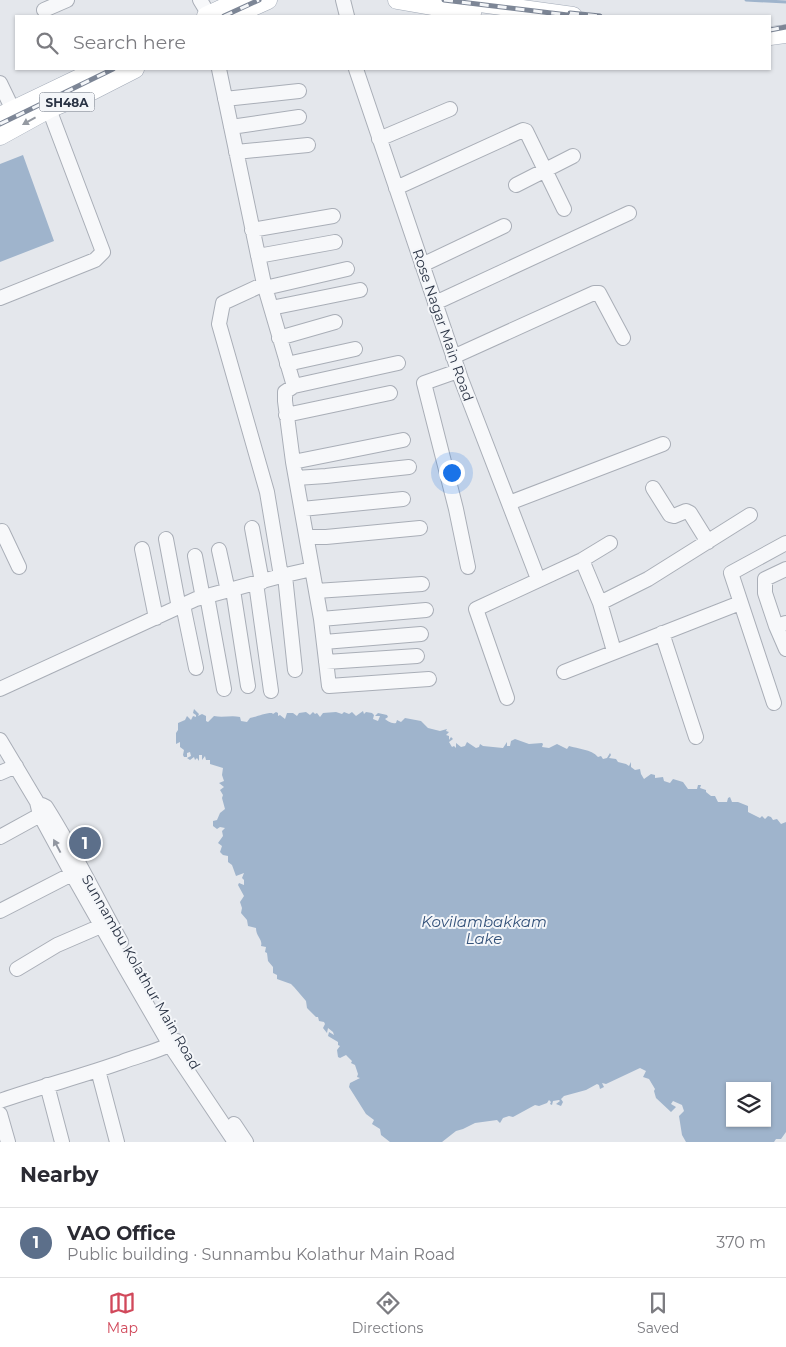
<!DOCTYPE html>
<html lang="en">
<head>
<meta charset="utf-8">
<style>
  :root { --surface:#fff; --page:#f2f2f3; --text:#2b2b33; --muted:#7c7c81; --line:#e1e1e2; --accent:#d1495b }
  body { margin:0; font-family:Montserrat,sans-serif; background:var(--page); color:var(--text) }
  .controls { position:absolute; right:15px; bottom:15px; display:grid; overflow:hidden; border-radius:0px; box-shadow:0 1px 4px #0004 }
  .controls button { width:45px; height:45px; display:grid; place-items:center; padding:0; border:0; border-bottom:1px solid var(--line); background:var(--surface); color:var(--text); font:25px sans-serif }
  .you { position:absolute; left:451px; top:472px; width:18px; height:18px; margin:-12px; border:4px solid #fff; border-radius:50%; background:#1a73e8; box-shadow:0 0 0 8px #1a73e833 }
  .badge { display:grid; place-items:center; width:32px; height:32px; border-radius:50%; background:var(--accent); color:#fff; font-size:16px; font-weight:700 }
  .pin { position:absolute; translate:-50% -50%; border:2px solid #fff; box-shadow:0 1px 5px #0006 }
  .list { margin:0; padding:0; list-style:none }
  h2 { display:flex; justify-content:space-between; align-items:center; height:65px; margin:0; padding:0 20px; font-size:21px }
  h2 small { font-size:16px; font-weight:400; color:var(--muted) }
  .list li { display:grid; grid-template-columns:32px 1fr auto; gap:15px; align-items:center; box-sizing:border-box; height:70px; padding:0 20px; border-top:1px solid var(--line) }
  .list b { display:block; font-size:19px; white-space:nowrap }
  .list p { margin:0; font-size:16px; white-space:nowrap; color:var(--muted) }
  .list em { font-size:16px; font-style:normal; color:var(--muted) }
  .icon { flex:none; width:28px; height:28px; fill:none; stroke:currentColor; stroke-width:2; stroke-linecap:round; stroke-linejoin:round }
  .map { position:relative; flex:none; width:786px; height:1142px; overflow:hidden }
  .search { position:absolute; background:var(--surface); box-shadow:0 1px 4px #0004; left:15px; right:15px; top:15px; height:55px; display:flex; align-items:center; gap:12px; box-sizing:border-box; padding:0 18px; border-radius:0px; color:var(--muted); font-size:19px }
  .sheet { height:135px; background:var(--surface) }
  nav { display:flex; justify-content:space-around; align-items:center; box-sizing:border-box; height:70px; border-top:1px solid var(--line); background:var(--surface); font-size:14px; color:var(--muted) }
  nav a { display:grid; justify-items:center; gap:2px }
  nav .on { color:var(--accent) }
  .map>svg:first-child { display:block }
  .water { fill:#9fb4cc; fill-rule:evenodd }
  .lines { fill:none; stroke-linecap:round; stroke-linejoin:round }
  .stream { stroke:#9fb4cc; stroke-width:3 }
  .minor-casing { stroke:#a9aeb7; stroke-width:16 }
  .major-casing { stroke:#a3abb8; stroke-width:19 }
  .minor { stroke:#f7f8fa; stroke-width:14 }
  .major { stroke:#fff; stroke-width:18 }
  .rail-casing { stroke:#7d8696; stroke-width:5 }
  .rail { stroke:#f4f6f9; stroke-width:3; stroke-dasharray:9; stroke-linecap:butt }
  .oneway { fill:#959aa2 }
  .oneway2 { fill:#9196a0 }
  .labels { text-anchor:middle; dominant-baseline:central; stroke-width:4; stroke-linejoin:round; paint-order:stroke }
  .shield { fill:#f4f6f9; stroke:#676e7b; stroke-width:1 }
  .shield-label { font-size:12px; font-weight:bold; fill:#2b3445 }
  .street-label { font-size:14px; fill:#2b3445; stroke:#f4f6f9 }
  .water-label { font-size:15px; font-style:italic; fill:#34527a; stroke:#f4f6f9 }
</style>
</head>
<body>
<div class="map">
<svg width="786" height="1142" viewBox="0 0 786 1142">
  <rect width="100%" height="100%" fill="#e4e7ec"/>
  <path class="water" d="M23 155 54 241 0 262V164Z
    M194 709 199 714 198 716 202 714 206 716V721L208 722 214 716C223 718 231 715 240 717L241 721 247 722 250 718C257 717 263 713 272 713L273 714 276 712 278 713V716L280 715 285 719 287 713H293L297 716 299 713 306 712 310 715 313 712 315 714 317 713 320 717 323 713 336 712 342 714 344 712 349 714 352 712 356 716 363 711 364 714 366 712 372 713 374 715 373 719 378 721 380 716H375L378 713 387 715 388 717 385 719C388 721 391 724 396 723L397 720 401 722 405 718 421 721 428 728 440 731 447 729 446 731 449 732 446 735 449 736V740L451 737 453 739 449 742 452 747 454 746 456 748V743L461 747 465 746 467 742 476 748 479 747 480 744 483 746 503 748 507 742V746H510L511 741 515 739 529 744 542 743 543 744 542 747 549 748 557 744 567 749 569 746C578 749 591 749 598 757L601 756 603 759 607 758 610 753 611 755 609 758 616 759 618 762 626 764 629 766 631 762V767L635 770 640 769 641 774 644 779 651 774 655 775V778L663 777 664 781 670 783 673 779 683 782 688 789H697L698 785H701L700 788 706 790V792L711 796H715L718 802H727L728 798 730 797 732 802H738L748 806V812L760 818 762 816 765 819 768 816 771 817 773 820 777 819 781 824 786 822V1132L781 1139H776L774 1142H686L682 1135 679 1116 684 1111 682 1105 673 1101 671 1104 676 1107 671 1112 656 1098 654 1091 655 1089 649 1079 643 1077 646 1071 640 1068 606 1084 602 1083 604 1087 600 1089 599 1085 597 1084 586 1090 564 1096 561 1099 563 1102 561 1106 556 1104 560 1101 559 1100 553 1101 552 1105 550 1104 551 1102 549 1100 547 1103 539 1106 535 1105 513 1117 509 1116 503 1118 500 1123 497 1120 475 1123 463 1129 456 1131 442 1142H390L381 1135 380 1129 372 1124 374 1120 366 1114 349 1087 350 1083 360 1078 357 1077 358 1074 355 1065 351 1063 352 1061 346 1055 340 1058 338 1057 337 1050 340 1046 338 1045V1042L328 1036 329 1032 334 1035 333 1032 328 1028 327 1033 323 1028 325 1024 324 1022 319 1021 318 1017H316L307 1008 306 1001 294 987 291 984 277 979V975L273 973V967L268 961 267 953 265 952 266 947 261 946C263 939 256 937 256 928L248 926 247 920 241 913 242 908 240 902 244 896 238 885 239 883 244 885V880L242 878 244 873 236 876 232 865 228 862V856L223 855 220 852 222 846 218 843 223 836 222 831 225 828 220 827 217 829 213 826V821L217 820 220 813 225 809 222 798 223 795 220 790 224 787 219 783 224 781 222 775 223 768 210 764V760H206L205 756 202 760V755H199V761L197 758 195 760 194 757 190 760 187 758 191 756 190 752 187 753V757H184L183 755 184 750 180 747V742L176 744V733L178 730V723L185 720 187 716 191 720 193 716 196 717V715L193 713ZM730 1086H767V1123H730Z"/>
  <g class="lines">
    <path class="stream" d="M746 0 786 2"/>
    <g class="minor-casing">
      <path id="minor" d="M200 0 209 15
        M343 0 347 16
        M44 10 67 0
        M219 69 264 284 294 386 285 392V401L293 462 321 619 329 686 429 679
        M356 69 461 379 538 579
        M0 83 13 110
        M225 99 299 91
        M231 127 299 117
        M379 139 450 109
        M236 152 308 145
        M516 185 573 156
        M396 188 523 130 526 131 564 209
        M252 230 333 216
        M258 256 335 242
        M422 265 504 226
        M265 288 347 269
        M0 298 95 260 103 252 49 109
        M435 303 629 213
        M271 308 360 290
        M279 338 335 322
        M453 357 594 293H599L623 338
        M287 364 355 349
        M458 371 424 383 456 509 468 567
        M294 386 398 363
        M286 415 390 393
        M293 462 403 440
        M296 478 326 476 409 467
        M653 488 670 515 674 516 686 511 690 513 708 542
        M509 503 663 444
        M302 509 403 499
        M252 528 262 582
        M0 532 2 531 19 567
        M307 537H326L420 528
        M166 539 179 608
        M142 549 156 618
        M219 550 228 591
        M195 556 203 598
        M582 560 600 603 614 651
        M281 576 312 569
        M285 576 295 670
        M256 583 271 691
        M233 590 248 686
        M316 591 422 584
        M207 596 224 689
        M600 603 648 579 750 515
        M183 605 196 668
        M321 619 426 610
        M786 623 776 626 786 649
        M776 626 765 593V579L786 569
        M662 633 696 737
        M324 642 421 634
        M326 662 417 656
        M564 672 740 603
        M0 689 196 599 281 576 267 492 219 324 223 303 264 284
        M507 698 476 609 582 560 610 543
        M774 703 731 573 786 543
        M0 740 37 802 40 815 72 874 126 969 170 1045 235 1142
        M0 773 16 766
        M42 805 46 807C74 851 96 897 121 942
        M0 837 40 815
        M0 911 72 874
        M17 969 57 945 101 926
        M98 1070 117 1142
        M47 1085 62 1142
        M0 1101C40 1087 82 1076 122 1062 140 1055 160 1051 177 1041
        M0 1114 8 1142
        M234 1124 246 1142"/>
    </g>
    <g class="major-casing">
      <path id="major" d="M397 0 472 13
        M458 0 573 16
        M206 16 240 0
        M233 16 268 0
        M770 36 786 34
        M0 116 98 69
        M0 136 49 109 88 93 135 69"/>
    </g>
    <use href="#minor" class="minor"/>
    <use href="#major" class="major"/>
    <g class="rail-casing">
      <path id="rail" d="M444 0 576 16
        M570 13 600 16
        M224 16 259 0
        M770 30 786 27
        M0 124 113 69"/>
    </g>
    <use href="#rail" class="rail"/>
  </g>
  <defs><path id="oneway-solid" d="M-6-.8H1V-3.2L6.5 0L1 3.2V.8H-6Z" transform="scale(1.25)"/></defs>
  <use class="oneway" href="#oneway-solid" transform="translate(29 121) rotate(151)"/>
  <use class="oneway2" href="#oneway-solid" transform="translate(57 846) rotate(-118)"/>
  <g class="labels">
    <rect class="shield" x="39.5" y="92.5" width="55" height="19" rx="4"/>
    <g class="shield-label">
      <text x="67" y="102">SH48A</text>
    </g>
    <g class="street-label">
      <text transform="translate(443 325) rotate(71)">Rose Nagar Main Road</text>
      <text transform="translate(141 972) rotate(60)">Sunnambu Kolathur Main Road</text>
    </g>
    <g class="water-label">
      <text x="484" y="921">Kovilambakkam<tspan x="484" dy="17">Lake</tspan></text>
    </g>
  </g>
</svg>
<div class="controls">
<button><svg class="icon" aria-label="layers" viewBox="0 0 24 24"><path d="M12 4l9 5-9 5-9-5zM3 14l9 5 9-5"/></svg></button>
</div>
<div class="you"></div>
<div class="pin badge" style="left:85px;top:843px;background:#5c6f8a">1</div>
<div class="search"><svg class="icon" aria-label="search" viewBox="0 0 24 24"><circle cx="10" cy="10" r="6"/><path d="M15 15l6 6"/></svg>Search here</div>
</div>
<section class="sheet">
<h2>Nearby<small></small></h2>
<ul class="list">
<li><span class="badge" style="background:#5c6f8a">1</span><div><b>VAO Office</b><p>Public building · Sunnambu Kolathur Main Road</p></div><em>370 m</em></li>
</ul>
</section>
<nav>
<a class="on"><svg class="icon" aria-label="map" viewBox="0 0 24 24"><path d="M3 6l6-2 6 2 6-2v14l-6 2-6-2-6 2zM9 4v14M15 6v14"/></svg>Map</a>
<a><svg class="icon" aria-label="directions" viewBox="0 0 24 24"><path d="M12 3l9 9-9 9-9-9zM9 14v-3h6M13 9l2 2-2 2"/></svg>Directions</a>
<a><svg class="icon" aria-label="saved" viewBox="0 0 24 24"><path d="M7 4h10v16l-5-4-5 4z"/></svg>Saved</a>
</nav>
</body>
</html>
